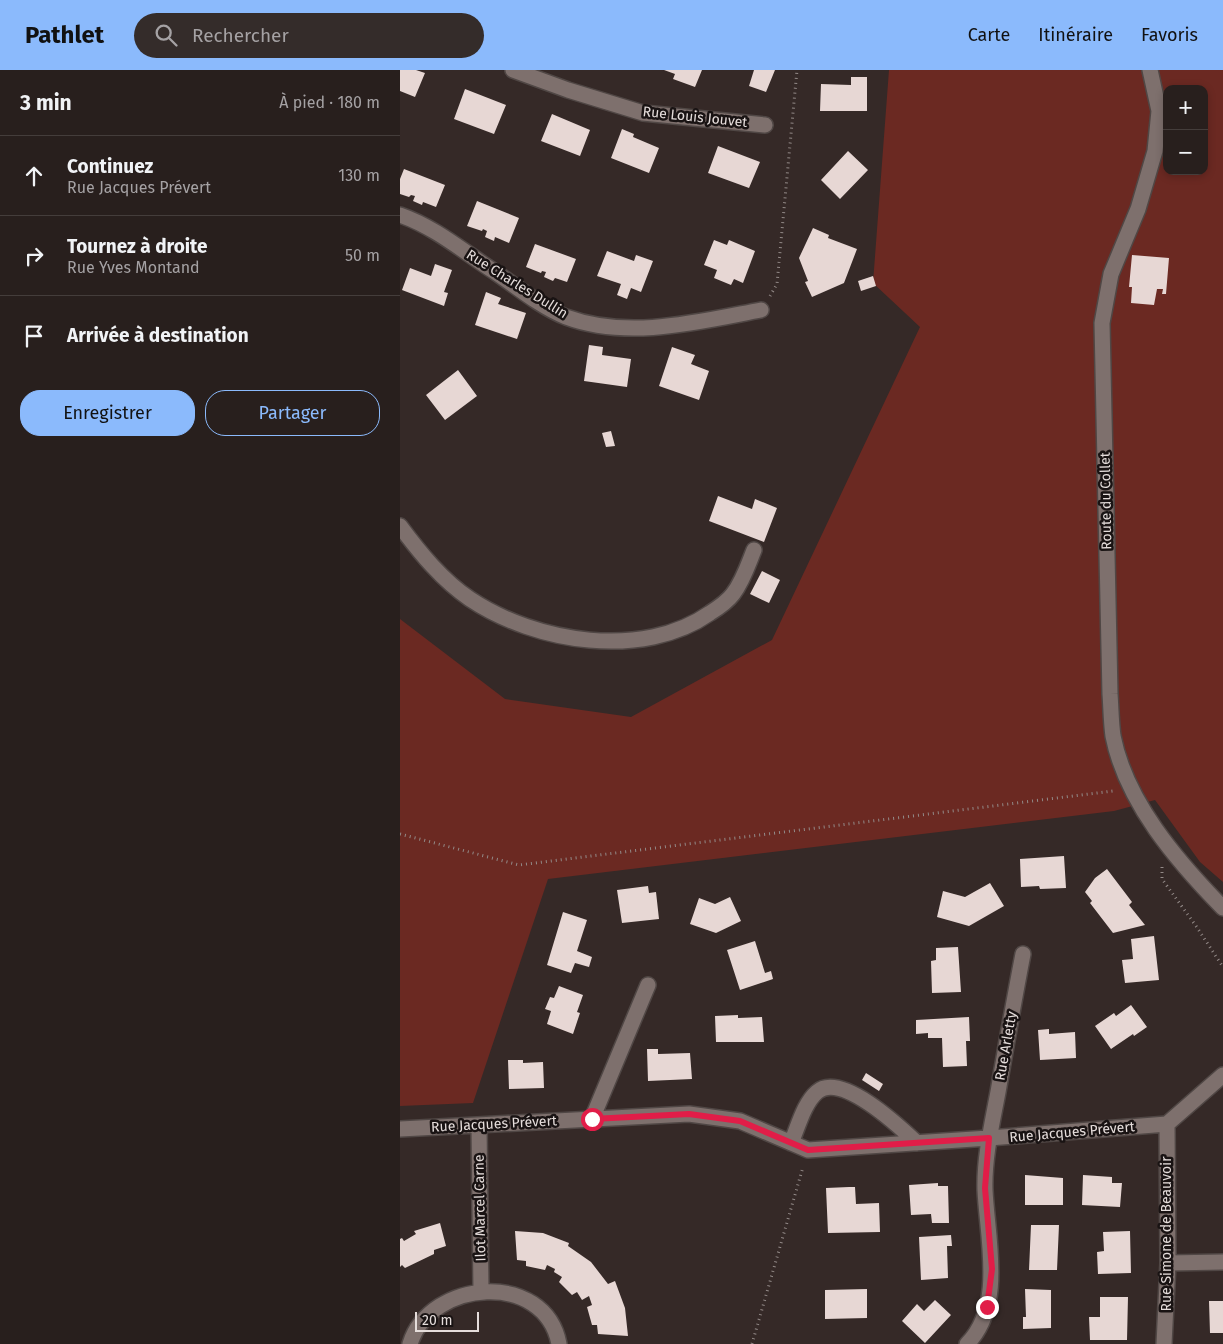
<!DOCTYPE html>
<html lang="fr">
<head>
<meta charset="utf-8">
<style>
  :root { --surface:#281f1d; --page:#342c2a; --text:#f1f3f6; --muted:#a5a2a4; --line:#443d3b; --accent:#8bbafc }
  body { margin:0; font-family:"Fira Sans",sans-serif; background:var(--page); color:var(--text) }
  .controls { position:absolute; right:15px; top:15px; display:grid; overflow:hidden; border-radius:10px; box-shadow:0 2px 8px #0003 }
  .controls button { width:45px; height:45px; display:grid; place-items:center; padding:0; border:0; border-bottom:1px solid var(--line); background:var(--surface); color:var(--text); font:25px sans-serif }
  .scale { position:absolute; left:15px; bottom:12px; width:64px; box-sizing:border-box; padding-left:5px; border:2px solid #e5dddb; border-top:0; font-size:14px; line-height:18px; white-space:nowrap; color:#e5dddb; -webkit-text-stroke:4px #191313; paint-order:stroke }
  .stop { position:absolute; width:15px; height:15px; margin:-11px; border:4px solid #e11d48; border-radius:50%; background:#fff }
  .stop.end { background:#e11d48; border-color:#fff; box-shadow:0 1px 5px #0008 }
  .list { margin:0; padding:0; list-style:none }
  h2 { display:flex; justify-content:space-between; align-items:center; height:65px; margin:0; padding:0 20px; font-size:21px }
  h2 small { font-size:16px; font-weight:400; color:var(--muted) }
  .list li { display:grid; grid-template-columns:32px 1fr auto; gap:15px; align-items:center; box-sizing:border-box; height:80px; padding:0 20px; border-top:1px solid var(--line) }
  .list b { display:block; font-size:19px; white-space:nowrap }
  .list p { margin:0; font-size:16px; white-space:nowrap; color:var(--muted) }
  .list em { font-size:16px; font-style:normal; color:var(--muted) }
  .actions { display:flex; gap:10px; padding:15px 20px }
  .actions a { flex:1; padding:11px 0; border:1px solid var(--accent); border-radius:20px; text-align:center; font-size:18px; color:var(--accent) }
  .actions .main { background:var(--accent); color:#111 }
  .icon { flex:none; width:28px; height:28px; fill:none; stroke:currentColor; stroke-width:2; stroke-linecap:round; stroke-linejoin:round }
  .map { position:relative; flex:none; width:823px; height:1274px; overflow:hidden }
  header { display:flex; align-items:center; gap:30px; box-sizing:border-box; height:70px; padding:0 25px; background:var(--accent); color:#111 }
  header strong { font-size:24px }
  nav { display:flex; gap:28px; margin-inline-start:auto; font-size:18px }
  .search { width:350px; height:45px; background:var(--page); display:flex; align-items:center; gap:12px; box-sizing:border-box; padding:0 18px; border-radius:28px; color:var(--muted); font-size:19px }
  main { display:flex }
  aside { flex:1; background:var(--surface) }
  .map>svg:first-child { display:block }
  .green { fill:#6b2922; fill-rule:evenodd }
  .building { fill:#e7d7d4 }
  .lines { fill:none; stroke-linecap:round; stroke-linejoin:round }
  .minor-casing { stroke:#504745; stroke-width:18 }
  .path { stroke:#938a88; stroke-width:3; stroke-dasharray:1 4; stroke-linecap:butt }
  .minor { stroke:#7e706d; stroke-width:15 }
  .route { stroke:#e11d48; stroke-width:6 }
  .labels { text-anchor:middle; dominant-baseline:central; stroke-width:5; stroke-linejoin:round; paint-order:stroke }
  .street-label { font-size:14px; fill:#e5dddb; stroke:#191313 }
</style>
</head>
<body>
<header>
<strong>Pathlet</strong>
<div class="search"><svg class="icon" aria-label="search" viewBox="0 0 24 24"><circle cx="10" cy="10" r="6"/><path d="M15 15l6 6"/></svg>Rechercher</div>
<nav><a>Carte</a><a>Itinéraire</a><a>Favoris</a></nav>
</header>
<main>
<aside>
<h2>3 min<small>À pied · 180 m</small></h2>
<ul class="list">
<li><svg class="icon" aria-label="ahead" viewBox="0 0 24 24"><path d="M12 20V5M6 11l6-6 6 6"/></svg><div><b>Continuez</b><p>Rue Jacques Prévert</p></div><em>130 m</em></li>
<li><svg class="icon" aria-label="right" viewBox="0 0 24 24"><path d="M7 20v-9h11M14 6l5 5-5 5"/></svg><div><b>Tournez à droite</b><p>Rue Yves Montand</p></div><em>50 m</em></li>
<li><svg class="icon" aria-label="arrive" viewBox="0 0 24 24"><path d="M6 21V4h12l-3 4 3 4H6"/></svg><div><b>Arrivée à destination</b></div></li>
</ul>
<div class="actions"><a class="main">Enregistrer</a><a>Partager</a></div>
</aside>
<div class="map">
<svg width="823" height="1274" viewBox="0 0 823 1274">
  <rect width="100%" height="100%" fill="#352927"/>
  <path class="green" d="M489 0H823V812L800 792 755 730 714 741 148 809 73 1033 0 1036V549L105 629 231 647 372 570 520 257 473 213ZM767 19H804V101H767Z"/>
  <path class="building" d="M0 0H16L25 3 15 27 0 21Z
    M264 0H302L295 17 273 9 275 4Z
    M354 0H375L366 22 349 16Z
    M451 7H467V41H420L421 14 451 15Z
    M65 19 106 35 94 64 54 49Z
    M152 44 190 60 180 86 141 71Z
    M222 59 234 64 233 67 259 78 249 103 211 88Z
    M318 76 360 92 349 118 308 103Z
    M448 81 468 100 440 129 421 110Z
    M4 99 45 115 36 137 23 132 22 135 13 131 15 126 11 125 9 127 0 124V109Z
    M77 131 119 148 109 173 95 167 94 171 85 167 87 161 83 159 82 161 67 156Z
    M413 158 429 165 428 168 457 179 444 213 412 227 405 212 408 211 399 188Z
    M314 170 327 175 329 170 355 181 343 213 334 209 331 215 314 208 317 200 304 195Z
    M135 174 176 189 167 212 155 208 153 211 144 207 146 202 142 201 141 203 126 197Z
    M207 181 234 191 236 185 253 191 241 222 231 218 227 229 217 225 221 214 197 206Z
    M732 185 769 188 766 224H762L763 219H757L754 235 731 233 732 217H729Z
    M35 194 52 200 44 222 48 223 44 236 2 220 10 198 31 206Z
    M473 206 476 216 461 221 458 211Z
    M86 222 101 228 98 234 126 243 117 269 75 255Z
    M189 275 203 277 202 285 231 289 227 317 184 311Z
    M272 277 295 285 291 294 309 301 299 330 259 316Z
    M58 300 77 326 45 350 26 325Z
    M211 361 215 376 206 377 202 363Z
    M318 426 352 439 355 429 377 438 364 472 309 451Z
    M362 501 380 510 369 533 350 524Z
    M664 786 666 818 640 819 639 816 621 817 620 789Z
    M707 799 732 832 729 835 745 855 713 863 690 833 692 831 685 822 695 808Z
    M590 813 604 836 569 856 537 847 543 821 565 827Z
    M248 816 249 823 256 822 259 849 222 853 217 820Z
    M330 827 341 851 316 863 290 854 299 828 315 834Z
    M163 842 187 850 177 881 192 887 189 897 175 893 171 903 147 895Z
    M754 866 759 910 725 913 722 890 733 889 731 869Z
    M355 871 365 903 371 901 373 909 340 920 327 880Z
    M558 877 561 922 532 923 531 891 536 890V878Z
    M159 916 183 925 177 942 180 943 173 964 147 954 151 941 145 939 150 927 154 928Z
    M731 935 747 957 734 966 733 964 711 979 695 956 714 943 716 946Z
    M338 945V948L362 947 364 972H316L315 946Z
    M569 947 570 971H566L567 996 543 997 542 968H528V963L516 964V950Z
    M649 959V964L675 962 676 988 640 990 638 960Z
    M247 979H258V984L290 983 292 1009 248 1011Z
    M108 990H123V993L143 992 144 1018 109 1019Z
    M466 1003 483 1014 479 1021 462 1010Z
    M625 1105 663 1108V1135H625Z
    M683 1105 712 1107V1113H722L720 1137 682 1135Z
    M538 1113V1116H548L549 1153H532L531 1144 511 1145 509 1115Z
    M449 1117H455L456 1134 479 1133 480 1162 428 1163 426 1118Z
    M40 1153 46 1176 34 1180V1184L5 1198 2 1195 0 1197V1169L2 1168 4 1171 16 1164 14 1161Z
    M631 1155H659L657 1200H629Z
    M115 1161 143 1163 169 1173 168 1176 191 1192 208 1214 215 1211 225 1238 228 1266 198 1264 197 1255H192L187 1237 192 1235 189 1226 182 1230 177 1222 172 1225 159 1212 162 1207 154 1202 155 1199 147 1195 145 1200 126 1196V1191L117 1190Z
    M730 1161 731 1203 698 1204 697 1182 704 1181 703 1162Z
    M551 1165 552 1176H547L548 1208 521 1210 519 1167Z
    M467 1219V1248L425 1249V1220Z
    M625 1219 651 1220V1258L623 1259V1247H626Z
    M700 1227H728L727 1270H690L689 1247H700Z
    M535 1230 551 1245 525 1273 502 1251 517 1234 524 1241Z
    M809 1231H823V1263H810Z"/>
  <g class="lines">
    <g class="minor-casing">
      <path id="minor" d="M113 0 168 20 243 43 365 55
        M750 0 759 41 755 81 738 139 711 204 702 253 710 624C711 637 711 652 713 666 726 732 777 791 823 838
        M0 145C35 157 64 182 95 202 117 217 141 237 166 247 228 270 298 252 361 240
        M0 456C20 483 42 510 70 529 136 573 243 590 310 543 318 538 327 532 333 524 343 511 348 495 354 480
        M192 1049 248 915
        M79 1055 81 1221
        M0 1059 289 1044 340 1051 408 1080 589 1068 767 1054 823 1005
        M391 1073C398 1057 404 1033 417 1022 441 1001 500 1057 517 1073
        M768 1193 823 1192
        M10 1274C30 1209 145 1200 159 1274
        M567 1274C605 1236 587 1167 585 1120 584 1088 592 1054 598 1022 606 976 614 930 623 884
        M764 1274 768 1193 767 1054"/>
    </g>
    <path class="path" d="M370 226 377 214 397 0
      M0 764 119 795 713 721
      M762 797V809L796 856 823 897
      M352 1274 403 1097"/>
    <use href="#minor" class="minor"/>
  </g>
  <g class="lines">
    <path class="route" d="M192 1049 289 1044 340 1051 408 1080 589 1068 585 1118 592 1199 587 1237"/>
  </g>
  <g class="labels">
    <g class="street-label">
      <text transform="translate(295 47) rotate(6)">Rue Louis Jouvet</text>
      <text transform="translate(117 214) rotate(32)">Rue Charles Dullin</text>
      <text transform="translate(706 431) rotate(-91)">Route du Collet</text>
      <text transform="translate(606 976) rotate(-80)">Rue Arletty</text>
      <text transform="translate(94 1054) rotate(-3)">Rue Jacques Prévert</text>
      <text transform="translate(672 1062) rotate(-5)">Rue Jacques Prévert</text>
      <text transform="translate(80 1138) rotate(-91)">Ilot Marcel Carne</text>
      <text transform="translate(766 1164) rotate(-90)">Rue Simone de Beauvoir</text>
    </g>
  </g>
</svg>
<div class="controls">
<button>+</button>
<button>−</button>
</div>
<div class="scale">20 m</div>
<div class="stop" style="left:192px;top:1049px"></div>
<div class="stop end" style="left:587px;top:1237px"></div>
</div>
</main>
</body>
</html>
